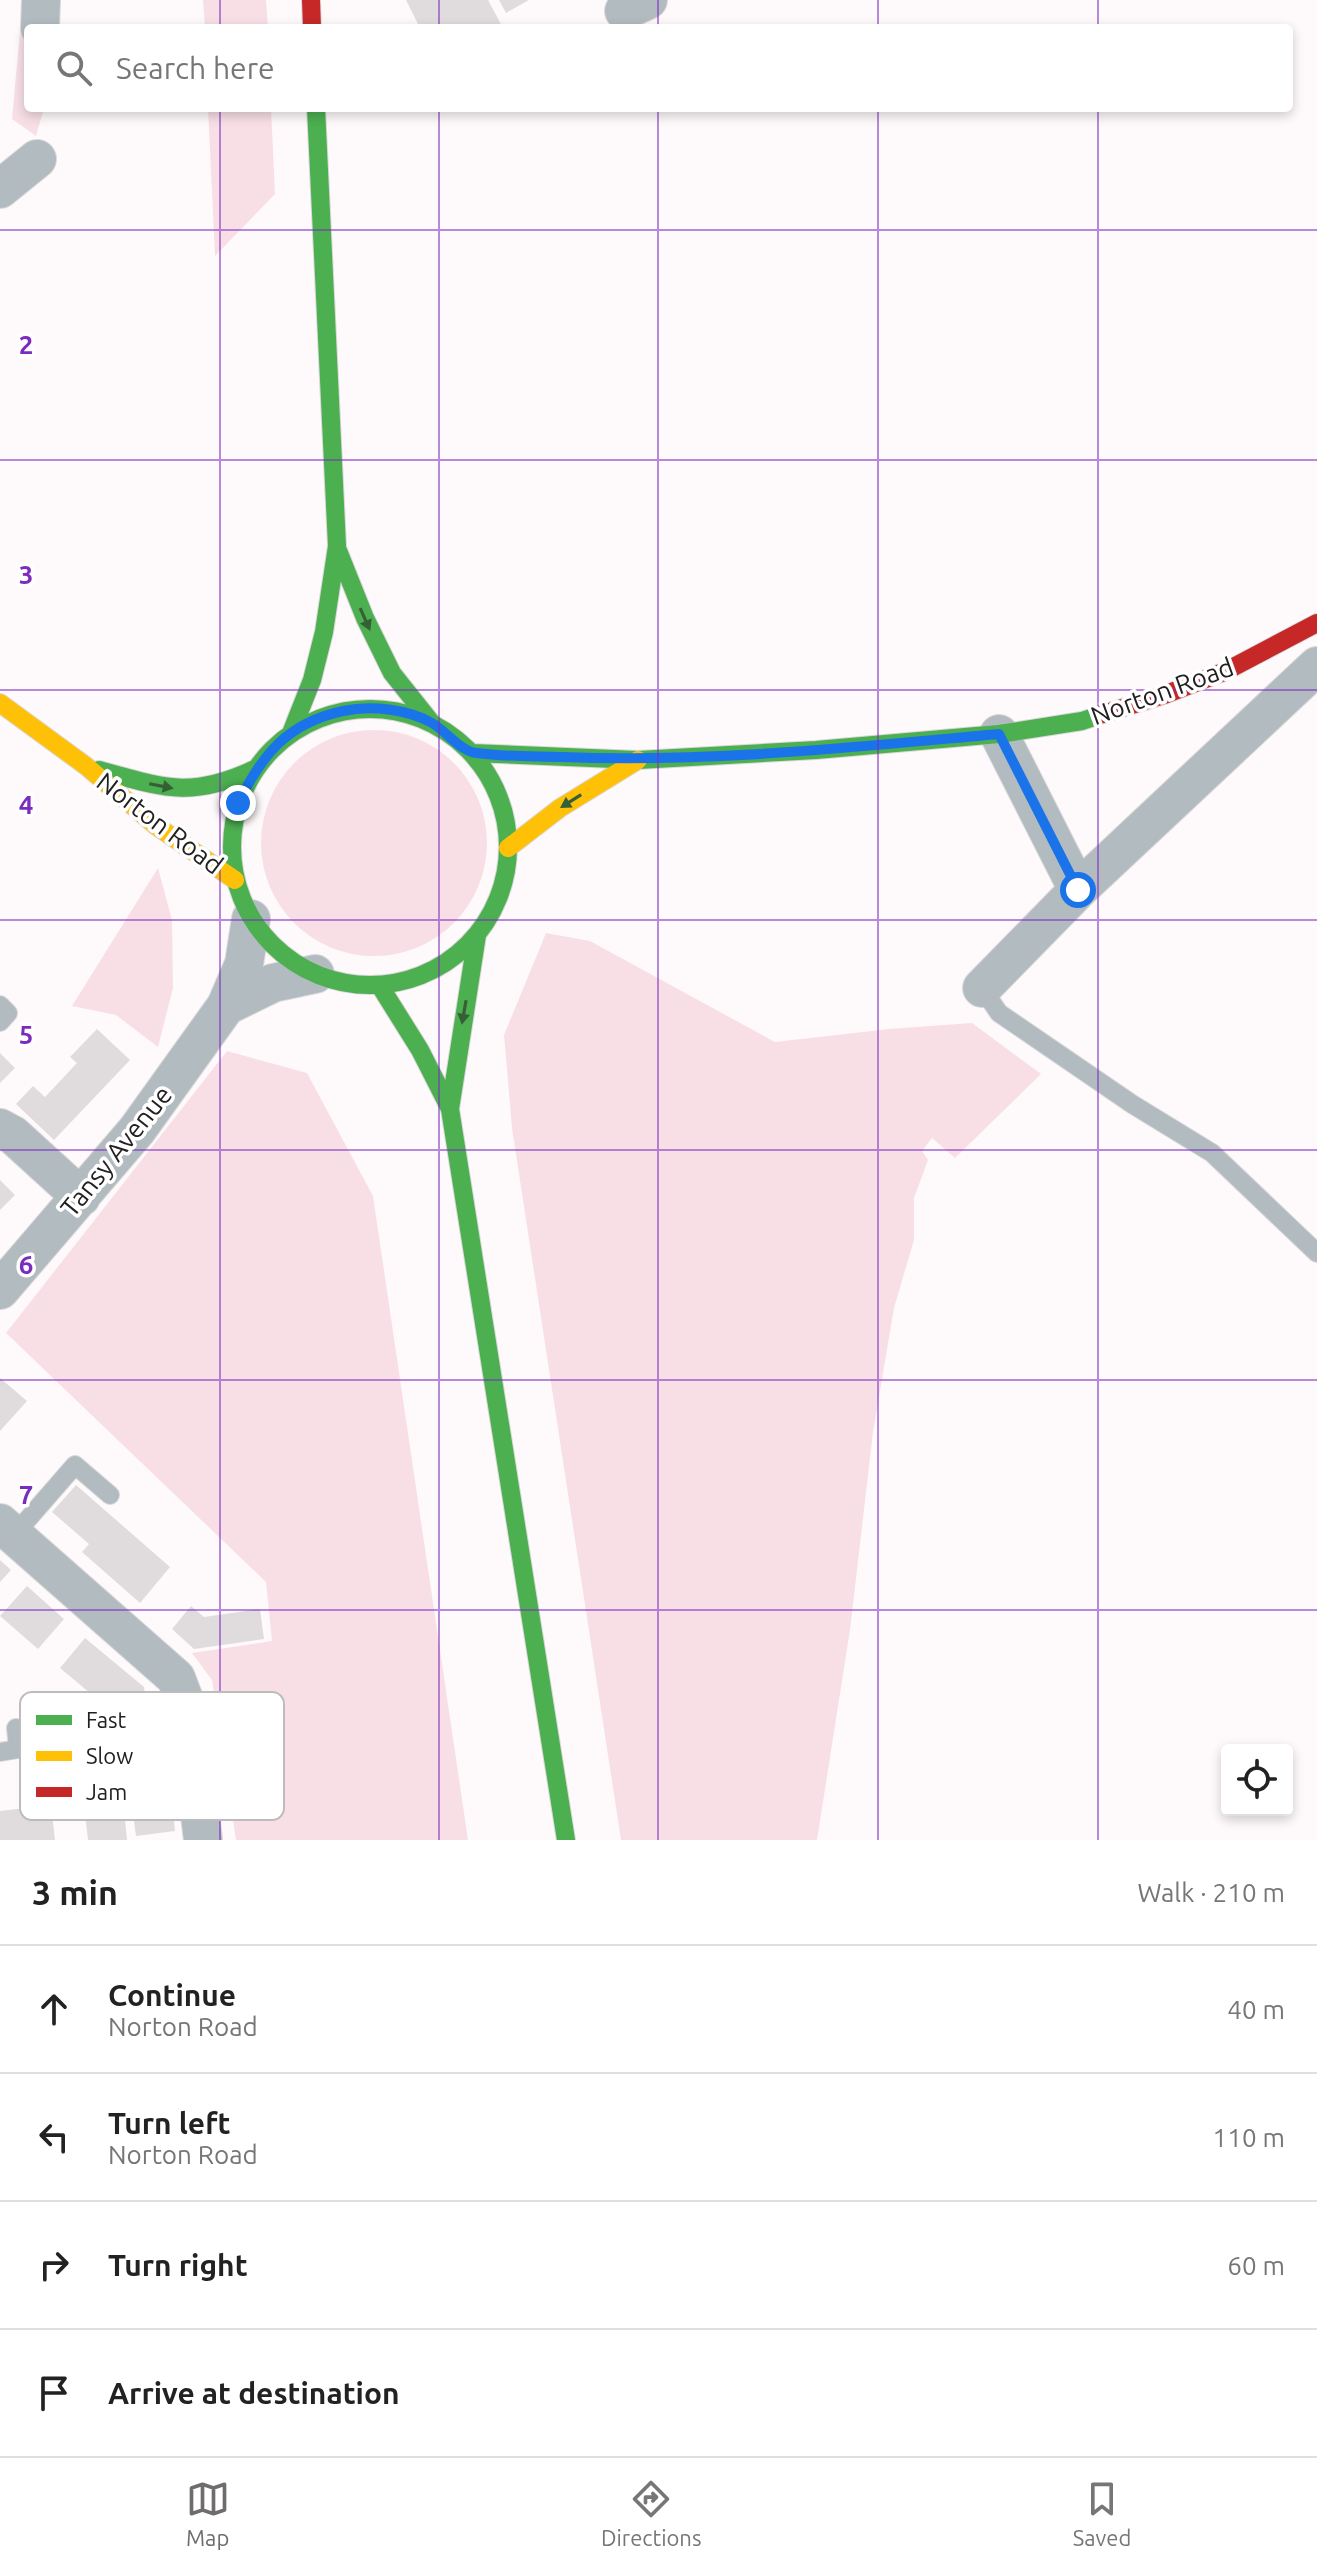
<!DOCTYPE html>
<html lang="en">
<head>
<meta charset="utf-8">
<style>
  :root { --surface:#fff; --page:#f6f6f6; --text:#222; --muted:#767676; --line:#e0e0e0; --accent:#706c6e }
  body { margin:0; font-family:Ubuntu,sans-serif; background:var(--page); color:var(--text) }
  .controls { position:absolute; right:24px; bottom:24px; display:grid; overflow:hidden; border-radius:8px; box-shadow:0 4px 12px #0003 }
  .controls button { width:72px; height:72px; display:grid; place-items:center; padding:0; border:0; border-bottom:2px solid var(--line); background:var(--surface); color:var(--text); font:40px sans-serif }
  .stop { position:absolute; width:24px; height:24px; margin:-18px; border:6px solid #1a73e8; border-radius:50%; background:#fff }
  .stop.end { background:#1a73e8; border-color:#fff; box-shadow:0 2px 8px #0008 }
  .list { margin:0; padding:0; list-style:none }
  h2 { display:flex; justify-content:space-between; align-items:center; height:104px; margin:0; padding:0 32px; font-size:34px }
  h2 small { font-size:26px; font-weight:400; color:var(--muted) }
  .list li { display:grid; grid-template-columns:52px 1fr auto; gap:24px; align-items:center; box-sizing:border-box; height:128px; padding:0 32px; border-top:2px solid var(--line) }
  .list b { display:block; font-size:30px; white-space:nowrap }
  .list p { margin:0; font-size:26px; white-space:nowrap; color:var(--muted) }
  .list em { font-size:26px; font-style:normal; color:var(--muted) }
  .icon { flex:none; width:44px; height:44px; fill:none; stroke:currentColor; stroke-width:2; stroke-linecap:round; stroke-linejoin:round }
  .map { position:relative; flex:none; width:1317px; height:1840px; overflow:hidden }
  .search { position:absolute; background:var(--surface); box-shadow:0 4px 12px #0003; left:24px; right:24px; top:24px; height:88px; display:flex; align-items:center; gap:20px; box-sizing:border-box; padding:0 28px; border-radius:8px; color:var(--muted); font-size:30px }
  .sheet { height:616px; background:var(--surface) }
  nav { display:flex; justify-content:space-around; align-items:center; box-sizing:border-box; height:112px; border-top:2px solid var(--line); background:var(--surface); font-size:22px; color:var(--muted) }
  nav a { display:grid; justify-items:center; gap:4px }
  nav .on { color:var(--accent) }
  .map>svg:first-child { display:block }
  .green { fill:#f8dfe6 }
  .building { fill:#e0dcdd }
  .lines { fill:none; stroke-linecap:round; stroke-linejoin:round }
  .lane-casing { stroke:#dad8d9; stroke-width:20 }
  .street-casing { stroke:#dad8d9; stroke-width:40 }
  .fast-casing { stroke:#dad8d9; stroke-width:20 }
  .slow-casing { stroke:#dad8d9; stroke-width:20 }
  .jam-casing { stroke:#dad8d9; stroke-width:20 }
  .lane { stroke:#b2bbc0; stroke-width:18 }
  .street { stroke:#b2bbc0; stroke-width:38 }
  .fast { stroke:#4caf50; stroke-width:18 }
  .slow { stroke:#ffc107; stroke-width:18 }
  .jam { stroke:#c62828; stroke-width:18 }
  .oneway { fill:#356036 }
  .route { stroke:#1a73e8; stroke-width:10 }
  .grid { fill:none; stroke:#7b2cbf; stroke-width:2; stroke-opacity:0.55 }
  .labels { text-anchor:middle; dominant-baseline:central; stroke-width:7; stroke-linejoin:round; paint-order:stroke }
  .street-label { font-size:26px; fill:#232021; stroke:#fff }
  .key { fill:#fff; stroke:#bdbcbc; stroke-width:2 }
  .key-label { font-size:22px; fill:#232021 }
  .grid-label { font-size:26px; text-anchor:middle; font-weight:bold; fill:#7b2cbf; stroke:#fff; stroke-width:7; stroke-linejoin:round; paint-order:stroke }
</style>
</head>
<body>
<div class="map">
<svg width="1317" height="1840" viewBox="0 0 1317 1840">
  <rect width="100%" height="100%" fill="#fefafc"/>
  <path class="green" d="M203 0H266L268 28H205Z
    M21 21 28 42V108H44L36 136 12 119Z
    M208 108H271L275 194 215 256Z
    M261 843a113 113 0 1 1 226 0a113 113 0 1 1-226 0Z
    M158 868 172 920 173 988 158 1047 116 1015 72 1006Z
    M546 933 590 941 775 1042 889 1029 972 1023 1041 1074 955 1158 932 1138 922 1151 928 1160 914 1198V1240L894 1308 873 1432 850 1630 817 1840H621L512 1128 504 1035Z
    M227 1051 307 1073 373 1196 468 1840H236L212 1680 192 1653 272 1641 266 1582 6 1333Z"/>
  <path class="building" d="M406 0H488L503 28H420Z
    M499 0H529L506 13Z
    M97 1029 130 1060 54 1140 16 1104 33 1086 45 1097 77 1063 70 1057Z
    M0 1053 15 1068 0 1083Z
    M0 1180 15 1195 0 1210Z
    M0 1378 27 1401 0 1431Z
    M76 1485 170 1567 140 1603 82 1552 89 1544 52 1512Z
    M0 1560 11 1570 0 1582Z
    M27 1586 64 1619 38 1649 0 1616Z
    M191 1606 204 1617 260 1609 264 1639 194 1649 172 1629Z
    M85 1638 144 1687 148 1718 116 1721 115 1701 102 1691 96 1698 60 1668Z
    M172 1801 175 1831 136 1836 132 1806Z
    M51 1805 55 1840H0V1811Z
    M124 1810 127 1840H88L85 1814Z"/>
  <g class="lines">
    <g class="lane-casing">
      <path id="lane" d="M982 988 999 1013 1132 1104 1212 1153 1317 1253
        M0 1005 8 1013 0 1022
        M14 1535 75 1465 110 1495
        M0 1752 18 1749 16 1728"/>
    </g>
    <g class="street-casing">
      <path id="street" d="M624 11 648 0
        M40 28 41 0
        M0 189 37 159
        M999 734 1078 890
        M982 988 1078 890 1317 666
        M226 1006 273 983 315 974
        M0 1128 13 1135 81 1197
        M0 1290 137 1130 226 1006 244 964 251 919
        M0 1523 176 1678 187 1707 203 1840"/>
    </g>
    <g class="fast-casing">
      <path id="fast" d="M337 548 365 618 392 673 431 722
        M232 847a138 138 0 1 1 276 0a138 138 0 1 1-276 0Z
        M291 733 312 680 324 632 337 546 316 108
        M472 753 638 760 816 750 999 734 1082 721 1103 714
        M99 770C164 788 191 799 255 769
        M477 935 450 1109 566 1840
        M380 986 420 1050 450 1109"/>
    </g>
    <g class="slow-casing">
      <path id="slow" d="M0 703 86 766 155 825 235 880
        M508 848 560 808 638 760"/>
    </g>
    <g class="jam-casing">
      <path id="jam" d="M311 0 312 28
        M1103 714 1164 695 1226 671 1317 623"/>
    </g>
    <use href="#lane" class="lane"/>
    <use href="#street" class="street"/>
    <use href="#fast" class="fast"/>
    <use href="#slow" class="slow"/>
    <use href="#jam" class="jam"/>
  </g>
  <defs><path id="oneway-solid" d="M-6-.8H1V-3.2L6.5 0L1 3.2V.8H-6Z" transform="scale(2)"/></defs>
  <g class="oneway">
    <use href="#oneway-solid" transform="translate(365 619) rotate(66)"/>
    <use href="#oneway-solid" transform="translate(161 786) rotate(11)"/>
    <use href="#oneway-solid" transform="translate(571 801) rotate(148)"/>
    <use href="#oneway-solid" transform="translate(464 1012) rotate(100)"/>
  </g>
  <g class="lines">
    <path class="route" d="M238 803C262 755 287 723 343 711 371 705 407 709 432 723 446 731 461 752 477 753 505 757 534 756 562 757 708 763 854 747 999 734L1078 890"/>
  </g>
  <path class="grid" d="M220 0V28M439 0V28M658 0V28M878 0V28M1098 0V28M220 108V1840M439 108V1840M658 108V1840M878 108V1840M1098 108V1840M0 230H1317M0 460H1317M0 690H1317M0 920H1317M0 1150H1317M0 1380H1317M0 1610H1317"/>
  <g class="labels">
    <g class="street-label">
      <text transform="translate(1162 691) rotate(-20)">Norton Road</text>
      <text transform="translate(160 823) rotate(37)">Norton Road</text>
      <text transform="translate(116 1151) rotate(-51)">Tansy Avenue</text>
    </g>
  </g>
  <rect x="20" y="1692" width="264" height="128" rx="12" class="key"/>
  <rect x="36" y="1715" width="36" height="10" fill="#4caf50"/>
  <rect x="36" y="1751" width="36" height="10" fill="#ffc107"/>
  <rect x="36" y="1787" width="36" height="10" fill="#c62828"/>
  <g class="key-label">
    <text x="86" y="1728">Fast</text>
    <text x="86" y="1764">Slow</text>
    <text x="86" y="1800">Jam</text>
  </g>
  <g class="grid-label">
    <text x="26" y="354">2</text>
    <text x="26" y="584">3</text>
    <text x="26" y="814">4</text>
    <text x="26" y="1044">5</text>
    <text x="26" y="1274">6</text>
    <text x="26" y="1504">7</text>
  </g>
</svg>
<div class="controls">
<button><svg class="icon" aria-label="locate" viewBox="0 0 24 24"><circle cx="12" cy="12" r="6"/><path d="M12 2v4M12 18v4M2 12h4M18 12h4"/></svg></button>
</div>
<div class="stop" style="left:1078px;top:890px"></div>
<div class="stop end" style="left:238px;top:803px"></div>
<div class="search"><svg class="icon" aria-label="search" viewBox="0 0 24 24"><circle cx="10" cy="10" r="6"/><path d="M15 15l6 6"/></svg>Search here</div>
</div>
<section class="sheet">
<h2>3 min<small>Walk · 210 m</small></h2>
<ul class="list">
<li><svg class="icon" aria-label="ahead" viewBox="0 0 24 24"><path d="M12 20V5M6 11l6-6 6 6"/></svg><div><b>Continue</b><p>Norton Road</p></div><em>40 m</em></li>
<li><svg class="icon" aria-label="left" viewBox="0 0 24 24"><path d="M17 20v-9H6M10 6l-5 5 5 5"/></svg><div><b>Turn left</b><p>Norton Road</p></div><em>110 m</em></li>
<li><svg class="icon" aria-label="right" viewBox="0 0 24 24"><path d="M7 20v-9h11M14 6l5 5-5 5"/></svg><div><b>Turn right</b></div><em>60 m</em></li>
<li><svg class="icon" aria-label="arrive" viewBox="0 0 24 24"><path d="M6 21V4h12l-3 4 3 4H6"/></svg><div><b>Arrive at destination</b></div></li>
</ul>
</section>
<nav>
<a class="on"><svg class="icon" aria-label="map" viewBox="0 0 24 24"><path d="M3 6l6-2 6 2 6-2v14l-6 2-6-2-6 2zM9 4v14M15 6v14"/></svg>Map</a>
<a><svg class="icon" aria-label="directions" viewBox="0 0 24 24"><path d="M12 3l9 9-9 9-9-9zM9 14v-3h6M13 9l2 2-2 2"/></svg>Directions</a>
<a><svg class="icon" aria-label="saved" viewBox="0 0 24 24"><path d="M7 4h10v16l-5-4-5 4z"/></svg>Saved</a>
</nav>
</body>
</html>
